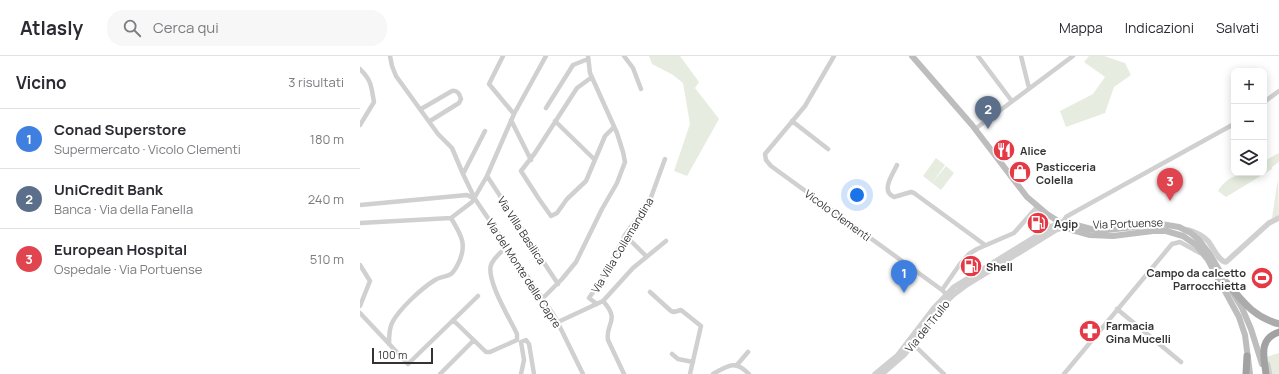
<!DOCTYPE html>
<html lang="it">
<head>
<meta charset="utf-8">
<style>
  :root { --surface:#fff; --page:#f7f7f7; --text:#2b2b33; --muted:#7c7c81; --line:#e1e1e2; --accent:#0f766e }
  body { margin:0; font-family:Manrope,sans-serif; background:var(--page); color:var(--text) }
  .controls { position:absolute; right:12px; top:12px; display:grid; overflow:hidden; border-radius:8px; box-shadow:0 2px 10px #0003 }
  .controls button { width:36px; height:36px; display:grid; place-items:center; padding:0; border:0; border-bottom:1px solid var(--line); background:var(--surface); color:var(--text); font:20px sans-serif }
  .scale { position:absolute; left:12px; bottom:10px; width:61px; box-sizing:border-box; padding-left:4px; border:2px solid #333; border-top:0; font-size:11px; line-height:14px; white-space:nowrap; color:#333; -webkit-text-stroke:3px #fff; paint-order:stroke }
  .you { position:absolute; left:497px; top:139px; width:14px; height:14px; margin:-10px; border:3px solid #fff; border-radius:50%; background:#1a73e8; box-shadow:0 0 0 6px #1a73e833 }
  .badge { display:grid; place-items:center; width:26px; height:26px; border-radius:50%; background:var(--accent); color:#fff; font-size:13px; font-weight:700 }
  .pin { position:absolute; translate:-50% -33px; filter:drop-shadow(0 1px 2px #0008) }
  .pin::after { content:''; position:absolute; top:21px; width:14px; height:12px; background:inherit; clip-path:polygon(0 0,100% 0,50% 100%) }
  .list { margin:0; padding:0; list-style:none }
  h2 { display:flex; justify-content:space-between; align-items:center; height:52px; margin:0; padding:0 16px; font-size:17px }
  h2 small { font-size:13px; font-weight:400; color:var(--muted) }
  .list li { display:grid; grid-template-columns:26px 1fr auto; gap:12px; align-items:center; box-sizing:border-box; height:60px; padding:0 16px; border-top:1px solid var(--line) }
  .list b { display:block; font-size:15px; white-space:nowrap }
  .list p { margin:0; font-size:13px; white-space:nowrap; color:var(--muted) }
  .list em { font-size:13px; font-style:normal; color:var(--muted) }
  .icon { flex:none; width:22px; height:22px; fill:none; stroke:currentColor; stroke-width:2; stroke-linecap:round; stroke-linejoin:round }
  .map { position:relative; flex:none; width:919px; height:318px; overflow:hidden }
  header { display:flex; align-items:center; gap:24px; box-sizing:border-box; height:56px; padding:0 20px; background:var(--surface); border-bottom:1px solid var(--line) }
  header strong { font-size:19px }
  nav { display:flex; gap:22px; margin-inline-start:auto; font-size:14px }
  .search { width:280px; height:36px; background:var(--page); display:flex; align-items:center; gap:10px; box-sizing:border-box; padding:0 14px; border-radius:16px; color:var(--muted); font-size:15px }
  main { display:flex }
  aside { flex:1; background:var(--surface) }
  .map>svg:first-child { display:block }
  .green { fill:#e6ecdf }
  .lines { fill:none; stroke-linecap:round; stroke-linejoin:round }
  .minor { stroke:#d0d0d0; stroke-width:4.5 }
  .tertiary { stroke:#d0d0d0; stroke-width:5.5 }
  .secondary { stroke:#bdbdbd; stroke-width:6 }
  .primary { stroke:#ababab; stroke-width:7 }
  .trunk { stroke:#a2a2a2; stroke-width:7 }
  .labels { text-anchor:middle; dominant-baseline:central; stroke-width:4; stroke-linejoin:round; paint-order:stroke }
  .poi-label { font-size:11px; font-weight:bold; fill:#333; stroke:#fff; text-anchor:start }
  .street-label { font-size:11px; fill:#333; stroke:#fff }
</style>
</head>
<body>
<header>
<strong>Atlasly</strong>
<div class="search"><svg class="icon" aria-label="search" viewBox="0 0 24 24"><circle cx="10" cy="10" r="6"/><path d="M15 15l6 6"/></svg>Cerca qui</div>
<nav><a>Mappa</a><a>Indicazioni</a><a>Salvati</a></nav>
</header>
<main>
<aside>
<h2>Vicino<small>3 risultati</small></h2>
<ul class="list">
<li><span class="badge" style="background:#3f7fe0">1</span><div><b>Conad Superstore</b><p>Supermercato · Vicolo Clementi</p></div><em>180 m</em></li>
<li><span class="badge" style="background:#5c6f8a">2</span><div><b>UniCredit Bank</b><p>Banca · Via della Fanella</p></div><em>240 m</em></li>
<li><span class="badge" style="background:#e0444e">3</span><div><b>European Hospital</b><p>Ospedale · Via Portuense</p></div><em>510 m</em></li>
</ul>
</aside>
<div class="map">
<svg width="919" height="318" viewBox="0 0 919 318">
  <rect width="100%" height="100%" fill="#fff"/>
  <path class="green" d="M289 0H320L339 26 335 32 359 63 327 120 314 115 330 68 323 27 313 19 292 8Z
    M729 0H744L765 7 771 19 754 31 745 57 706 71 700 55 733 38 745 21 724 6Z
    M919 97V106L912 111V113L866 141 858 135C869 117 884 117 904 117V105Z
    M576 102 585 109 572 127 563 120Z
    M586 110 594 117 581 134 572 127Z
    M918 123 919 160 912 162Z
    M899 212 912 225 906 232 892 220Z
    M919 297V318H912L906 301Z"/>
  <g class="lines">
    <path class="minor" d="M30 0 32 10 36 20 78 78 92 92 103 118
      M143 0 129 28 154 58
      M264 0 273 12 281 33
      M474 0 445 50 405 98 406 104 411 110 582 234 589 241
      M618 0 651 44
      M661 0 669 32
      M0 13C12 25 11 30 14 46L0 69
      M232 21 217 32 175 97 161 115 179 143 191 160 197 157 207 143 226 125 245 80 254 71
      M904 46 919 35
      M186 52 213 9 228 3
      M61 53 92 35C97 34 100 38 101 43L99 47 70 65
      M151 64 171 104
      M195 65 235 104
      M432 65 468 93
      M615 73 713 0
      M125 75 103 118 115 143 195 261 223 318
      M537 109C533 118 520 135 534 141L551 136 554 137 625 189
      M127 120 198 228
      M0 149 107 139 115 143
      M0 167 91 162 112 146 127 120 154 58 186 0
      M702 167 706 161 711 158 874 68
      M265 179 286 200
      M0 209 10 225 0 250
      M582 234 600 208 609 198 617 193 654 177 677 151
      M290 236 311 255 314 256 321 254 341 270 330 318
      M183 242 202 223 216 206 242 153 257 127 265 106 263 96 257 77 230 17 228 0
      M243 245C261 265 245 267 248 284L264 318
      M237 248 229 242 246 217 265 179 290 144 305 103
      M757 253 821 306
      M0 257 48 308 118 240
      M93 264 126 296H130L157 284V278C150 263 126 224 131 209 134 201 142 195 148 190
      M198 266 243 245 273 212 306 185
      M551 286 584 318
      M29 288C29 281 29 273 32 267 39 253 62 232 75 224 79 221 85 221 89 219 93 218 95 213 97 210 108 190 102 180 91 162
      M312 298 318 303 333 306
      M908 308 910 318
      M377 309 388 296
      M80 318 113 285
      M161 318 164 304 161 286 166 284 169 288 174 318
      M353 318C369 309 375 304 389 318
      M704 318 812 188 820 186 840 197"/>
    <path class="tertiary" d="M677 151 680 157 690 172
      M828 174C835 176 842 179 848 185 853 191 858 205 866 206L909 167 919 162
      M515 318 538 299 574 252 594 231 696 168 702 167
      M522 318 544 299 577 255 593 239 605 230 696 174 702 172 710 173"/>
    <path class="secondary" d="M552 0 612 69 667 141 687 158 712 174 730 179 753 180 793 175H806L823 180 836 189 848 204 879 261 885 279 890 318
      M702 167H709L731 173 747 174 801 168 819 171 831 177 839 184 849 197 882 252 891 273 902 308"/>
    <path class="primary" d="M868 228C884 247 894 261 919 268"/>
    <path class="trunk" d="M886 318 887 300
      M906 318C904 301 898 283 919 276"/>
  </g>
  <defs>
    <g id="restaurant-disc" transform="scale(1.15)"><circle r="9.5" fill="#e63946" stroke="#fff"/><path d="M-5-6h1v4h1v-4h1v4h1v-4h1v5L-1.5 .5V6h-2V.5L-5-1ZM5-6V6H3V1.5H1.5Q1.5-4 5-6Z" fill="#fff"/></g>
    <g id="shop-disc" transform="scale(1.15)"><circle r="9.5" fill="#e63946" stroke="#fff"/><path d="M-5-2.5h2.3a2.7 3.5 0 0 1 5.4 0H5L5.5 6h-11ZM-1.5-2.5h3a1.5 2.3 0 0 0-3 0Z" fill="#fff"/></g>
    <g id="fuel-disc" transform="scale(1.15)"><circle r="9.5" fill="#e63946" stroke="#fff"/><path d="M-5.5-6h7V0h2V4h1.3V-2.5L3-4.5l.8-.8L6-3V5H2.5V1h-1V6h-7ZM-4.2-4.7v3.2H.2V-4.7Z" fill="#fff"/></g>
    <g id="stadium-disc" transform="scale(1.15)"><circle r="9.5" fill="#e63946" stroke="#fff"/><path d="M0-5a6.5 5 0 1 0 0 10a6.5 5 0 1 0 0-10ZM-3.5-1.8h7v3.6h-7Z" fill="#fff"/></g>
    <g id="pharmacy-disc" transform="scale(1.15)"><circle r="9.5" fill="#e63946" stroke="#fff"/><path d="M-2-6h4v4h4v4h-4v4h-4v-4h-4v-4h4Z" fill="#fff"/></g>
  </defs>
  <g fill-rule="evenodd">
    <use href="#restaurant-disc" x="644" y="94"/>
    <use href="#shop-disc" x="660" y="116"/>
    <use href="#fuel-disc" x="678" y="167"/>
    <use href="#fuel-disc" x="611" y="210"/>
    <use href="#stadium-disc" x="902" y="222"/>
    <use href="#pharmacy-disc" x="730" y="275"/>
  </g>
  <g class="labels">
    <g class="poi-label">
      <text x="660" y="94">Alice</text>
      <text x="676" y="110">Pasticceria<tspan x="676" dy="13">Colella</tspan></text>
      <text x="694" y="167">Agip</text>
      <text x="626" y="210">Shell</text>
      <text x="886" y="216" text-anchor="end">Campo da calcetto<tspan x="886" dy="13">Parrocchietta</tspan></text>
      <text x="746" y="269">Farmacia<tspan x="746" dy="13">Gina Mucelli</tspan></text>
    </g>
    <g class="street-label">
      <text transform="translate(478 159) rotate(36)">Vicolo Clementi</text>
      <text transform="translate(768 167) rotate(-2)">Via Portuense</text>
      <text transform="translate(162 174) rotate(57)">Via Villa Basilica</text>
      <text transform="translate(262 189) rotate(-59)">Via Villa Collemandina</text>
      <text transform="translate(164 217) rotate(57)">Via del Monte delle Capre</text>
      <text transform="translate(567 270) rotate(-51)">Via del Trullo</text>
    </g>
  </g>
</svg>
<div class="controls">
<button>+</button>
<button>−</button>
<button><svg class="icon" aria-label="layers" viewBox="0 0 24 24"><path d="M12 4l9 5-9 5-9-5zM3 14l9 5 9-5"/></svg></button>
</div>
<div class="scale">100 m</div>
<div class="you"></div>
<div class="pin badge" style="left:544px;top:237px;background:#3f7fe0">1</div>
<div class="pin badge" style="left:628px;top:73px;background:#5c6f8a">2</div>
<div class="pin badge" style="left:810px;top:145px;background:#e0444e">3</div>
</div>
</main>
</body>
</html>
